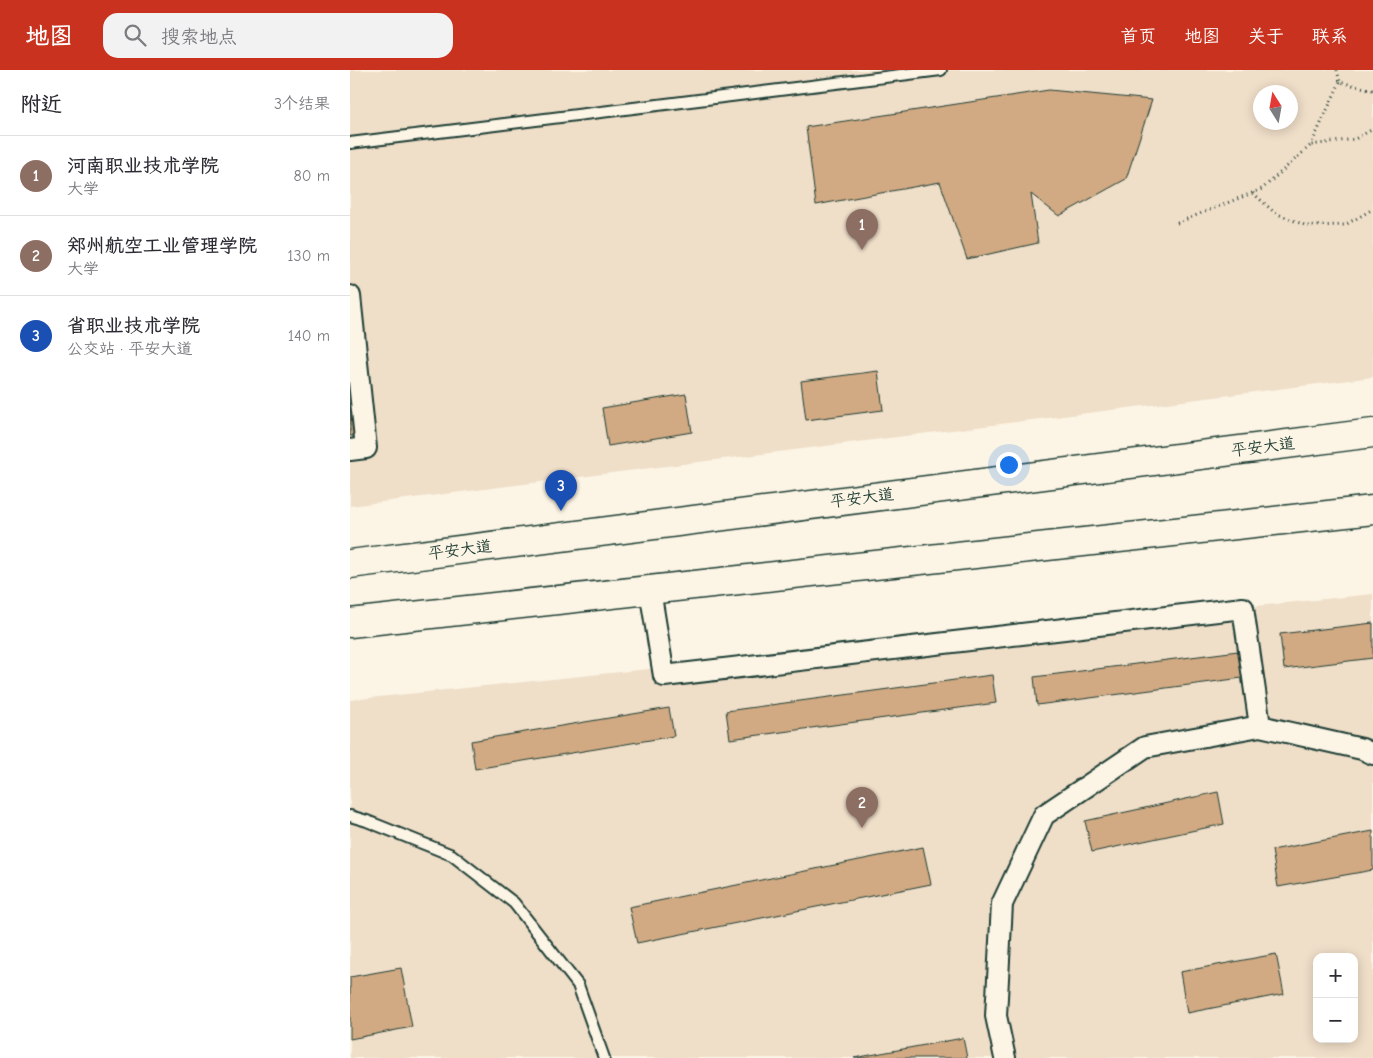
<!DOCTYPE html>
<html lang="zh">
<head>
<meta charset="utf-8">
<style>
  :root { --surface:#fff; --page:#f2f2f3; --text:#2b2b33; --muted:#7c7c81; --line:#e1e1e2; --accent:#c8321e }
  body { margin:0; font-family:"Comic Neue","LXGW WenKai TC",sans-serif; background:var(--page); color:var(--text) }
  .controls { position:absolute; right:15px; bottom:15px; display:grid; overflow:hidden; border-radius:10px; box-shadow:0 2px 12px #0003 }
  .controls button { width:45px; height:45px; display:grid; place-items:center; padding:0; border:0; border-bottom:1px solid var(--line); background:var(--surface); color:var(--text); font:25px sans-serif }
  .compass { position:absolute; left:903px; top:15px; width:45px; height:45px; border-radius:50%; background:var(--surface); box-shadow:0 2px 12px #0003; rotate:349deg }
  .you { position:absolute; left:658px; top:394px; width:18px; height:18px; margin:-12px; border:4px solid #fff; border-radius:50%; background:#1a73e8; box-shadow:0 0 0 8px #1a73e833 }
  .badge { display:grid; place-items:center; width:32px; height:32px; border-radius:50%; background:var(--accent); color:#fff; font-size:16px; font-weight:700 }
  .pin { position:absolute; translate:-50% -41px; filter:drop-shadow(0 1px 2px #0008) }
  .pin::after { content:''; position:absolute; top:26px; width:18px; height:15px; background:inherit; clip-path:polygon(0 0,100% 0,50% 100%) }
  .list { margin:0; padding:0; list-style:none }
  h2 { display:flex; justify-content:space-between; align-items:center; height:65px; margin:0; padding:0 20px; font-size:21px }
  h2 small { font-size:16px; font-weight:400; color:var(--muted) }
  .list li { display:grid; grid-template-columns:32px 1fr auto; gap:15px; align-items:center; box-sizing:border-box; height:80px; padding:0 20px; border-top:1px solid var(--line) }
  .list b { display:block; font-size:19px; white-space:nowrap }
  .list p { margin:0; font-size:16px; white-space:nowrap; color:var(--muted) }
  .list em { font-size:16px; font-style:normal; color:var(--muted) }
  .icon { flex:none; width:28px; height:28px; fill:none; stroke:currentColor; stroke-width:2; stroke-linecap:round; stroke-linejoin:round }
  .map { position:relative; flex:none; width:1023px; height:988px; overflow:hidden }
  header { display:flex; align-items:center; gap:30px; box-sizing:border-box; height:70px; padding:0 25px; background:var(--accent); color:#fff }
  header strong { font-size:24px }
  nav { display:flex; gap:28px; margin-inline-start:auto; font-size:18px }
  .search { width:350px; height:45px; background:var(--page); display:flex; align-items:center; gap:12px; box-sizing:border-box; padding:0 18px; border-radius:15px; color:var(--muted); font-size:19px }
  main { display:flex }
  aside { flex:1; background:var(--surface) }
  .map>svg:first-child { display:block }
  .built { fill:#efdec8; fill-rule:evenodd }
  .building { fill:#d1aa83; stroke:#1f3d34 }
  .lines { fill:none; stroke-linecap:round; stroke-linejoin:round }
  .lane-casing { stroke:#1f3d34; stroke-width:14 }
  .street-casing { stroke:#1f3d34; stroke-width:24 }
  .secondary-casing { stroke:#1f3d34; stroke-width:31 }
  .path { stroke:#1f3d34; stroke-width:3; stroke-dasharray:1 4; stroke-linecap:butt }
  .lane { stroke:#fcf5e5; stroke-width:10 }
  .street { stroke:#fcf5e5; stroke-width:20 }
  .secondary { stroke:#fcf5e5; stroke-width:28 }
  .labels { text-anchor:middle; dominant-baseline:central; stroke-width:4; stroke-linejoin:round; paint-order:stroke }
  .street-label { font-size:16px; fill:#1f3d34; stroke:#fcf5e5 }
</style>
</head>
<body>
<header>
<strong>地图</strong>
<div class="search"><svg class="icon" aria-label="search" viewBox="0 0 24 24"><circle cx="10" cy="10" r="6"/><path d="M15 15l6 6"/></svg>搜索地点</div>
<nav><a>首页</a><a>地图</a><a>关于</a><a>联系</a></nav>
</header>
<main>
<aside>
<h2>附近<small>3个结果</small></h2>
<ul class="list">
<li><span class="badge" style="background:#8d6e63">1</span><div><b>河南职业技术学院</b><p>大学</p></div><em>80 m</em></li>
<li><span class="badge" style="background:#8d6e63">2</span><div><b>郑州航空工业管理学院</b><p>大学</p></div><em>130 m</em></li>
<li><span class="badge" style="background:#1a4fb4">3</span><div><b>省职业技术学院</b><p>公交站 · 平安大道</p></div><em>140 m</em></li>
</ul>
</aside>
<div class="map">
<svg width="1023" height="988" viewBox="0 0 1023 988">
  <rect width="100%" height="100%" fill="#fcf5e5"/>
  <filter id="ink" filterUnits="userSpaceOnUse"><feTurbulence type="fractalNoise" baseFrequency=".02" numOctaves="2"/><feDisplacementMap in="SourceGraphic" scale="10" xChannelSelector="R" yChannelSelector="G"/><feConvolveMatrix kernelMatrix="1 2 1 2 8 2 1 2 1" color-interpolation-filters="sRGB"/></filter>
  <g filter="url(#ink)">
    <path class="built" d="M0 0H1023V307L0 436ZM911 22H941V52H911Z
      M1023 524V988H0V630ZM967 887H1004V969H967Z"/>
    <path class="building" d="M699 20 802 30 776 109 709 146 681 124 688 173 617 189 590 112 466 135 456 57Z
      M528 301 533 340 456 350 451 311Z
      M0 324 4 366H0Z
      M336 324 342 362 258 376 252 338Z
      M1023 553V588L934 599 930 564Z
      M888 581 892 608 687 635 684 607Z
      M642 605 646 633 380 669 376 641Z
      M319 638 324 666 125 699 121 671Z
      M868 722 874 754 742 782 735 751Z
      M1023 761V800L928 817 922 780Z
      M573 777 581 814 287 873 279 837Z
      M926 884 934 924 837 943 830 902Z
      M51 898 62 957 0 969V907Z
      M613 968 617 988H504Z"/>
    <g class="lines">
      <g class="lane-casing">
        <path id="lane" d="M0 73 591 0
          M0 746 17 751 102 785 164 833 228 915 254 988"/>
      </g>
      <g class="street-casing">
        <path id="street" d="M0 226 16 378 0 380
          M300 520 314 606 893 538 910 656
          M655 988 646 946 652 834 694 745 795 677 910 656 1012 679 1023 684"/>
      </g>
      <g class="secondary-casing">
        <path id="secondary" d="M0 494 1023 363
          M0 553 1023 440"/>
      </g>
      <path class="path" d="M987 0 990 12 1023 20
        M990 12 961 75 1005 69 1023 59
        M903 123 925 143 957 156 995 155 1023 139
        M827 153 912 119 961 75"/>
      <use href="#lane" class="lane"/>
      <use href="#street" class="street"/>
      <use href="#secondary" class="secondary"/>
    </g>
  </g>
  <g class="labels">
    <g class="street-label">
      <text transform="translate(913 377) rotate(-7)">平安大道</text>
      <text transform="translate(512 428) rotate(-7)">平安大道</text>
      <text transform="translate(110 480) rotate(-7)">平安大道</text>
    </g>
  </g>
</svg>
<div class="controls">
<button>+</button>
<button>−</button>
</div>
<svg class="compass" viewBox="-18 -18 36 36"><path d="M0-13l5 13h-10z" fill="#e53935"/><path d="M0 13l5-13h-10z" fill="#7c7c81"/></svg>
<div class="you"></div>
<div class="pin badge" style="left:512px;top:180px;background:#8d6e63">1</div>
<div class="pin badge" style="left:512px;top:758px;background:#8d6e63">2</div>
<div class="pin badge" style="left:211px;top:441px;background:#1a4fb4">3</div>
</div>
</main>
</body>
</html>
